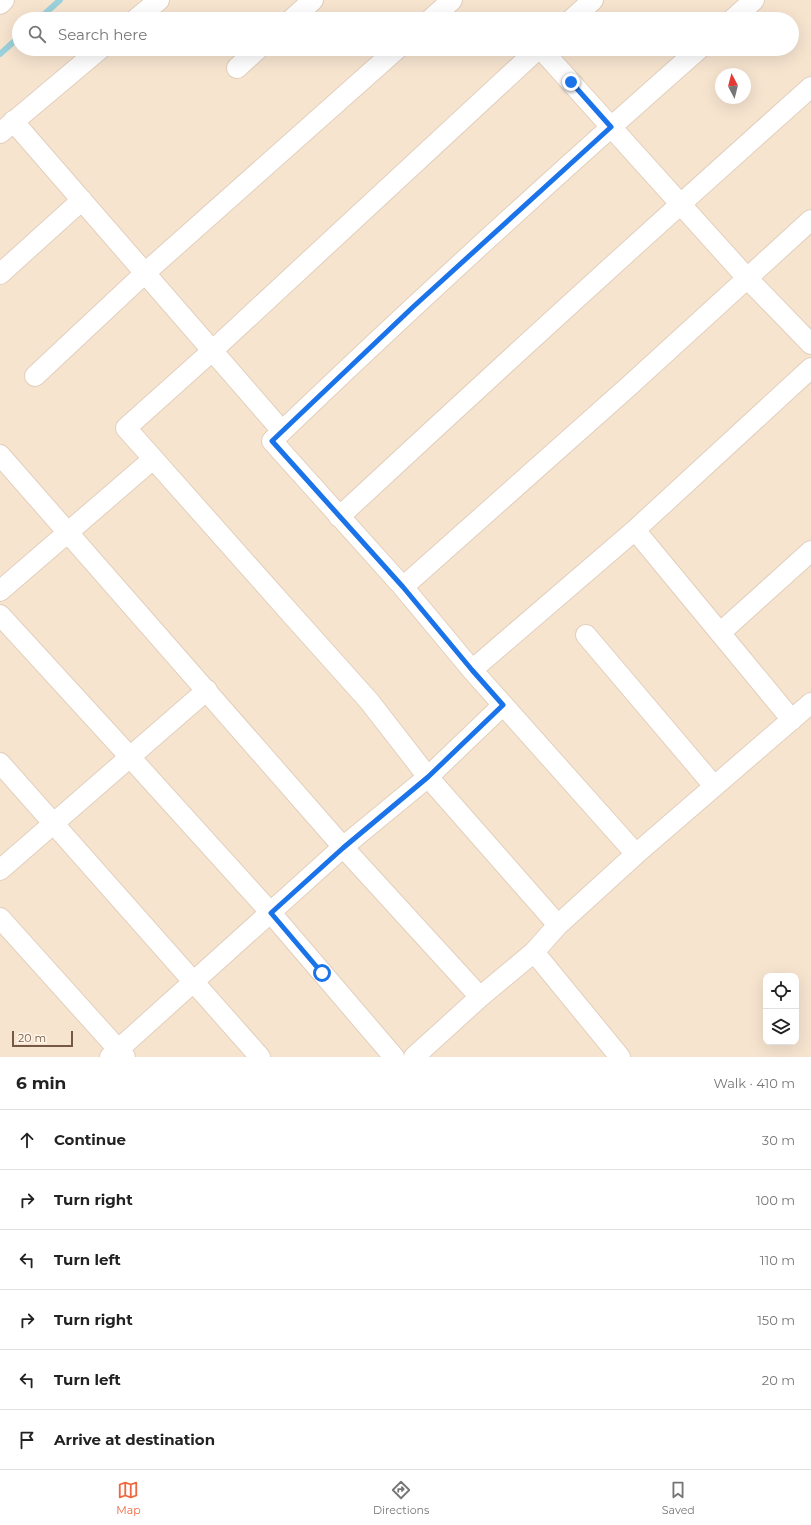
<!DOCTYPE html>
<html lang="en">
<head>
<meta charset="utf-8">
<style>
  :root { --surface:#fff; --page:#f6f6f6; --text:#222; --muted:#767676; --line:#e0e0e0; --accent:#ef663f }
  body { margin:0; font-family:Montserrat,sans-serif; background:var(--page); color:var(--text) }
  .controls { position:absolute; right:12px; bottom:12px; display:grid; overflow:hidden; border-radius:8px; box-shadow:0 4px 16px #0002 }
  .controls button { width:36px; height:36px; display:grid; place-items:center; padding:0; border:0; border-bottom:1px solid var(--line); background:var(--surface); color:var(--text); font:20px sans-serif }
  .compass { position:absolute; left:715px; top:68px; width:36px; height:36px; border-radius:50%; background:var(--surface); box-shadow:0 4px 16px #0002; rotate:353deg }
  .scale { position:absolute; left:12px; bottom:10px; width:61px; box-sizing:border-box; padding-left:4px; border:2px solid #765847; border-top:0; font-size:11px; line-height:14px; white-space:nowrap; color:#765847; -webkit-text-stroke:3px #fff6e9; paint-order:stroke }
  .stop { position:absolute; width:12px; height:12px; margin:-9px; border:3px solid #1a73e8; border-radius:50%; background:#fff }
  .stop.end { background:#1a73e8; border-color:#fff; box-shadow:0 1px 4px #0008 }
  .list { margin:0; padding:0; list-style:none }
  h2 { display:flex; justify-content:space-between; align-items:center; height:52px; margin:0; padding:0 16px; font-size:17px }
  h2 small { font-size:13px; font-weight:400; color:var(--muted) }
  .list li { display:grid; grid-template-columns:26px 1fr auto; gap:12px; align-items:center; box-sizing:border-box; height:60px; padding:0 16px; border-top:1px solid var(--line) }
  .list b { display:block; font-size:15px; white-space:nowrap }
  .list em { font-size:13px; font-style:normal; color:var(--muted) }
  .icon { flex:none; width:22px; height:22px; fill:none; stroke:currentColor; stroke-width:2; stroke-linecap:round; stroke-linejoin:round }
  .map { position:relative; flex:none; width:811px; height:1057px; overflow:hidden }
  .search { position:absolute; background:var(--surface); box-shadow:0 4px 16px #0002; left:12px; right:12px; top:12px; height:44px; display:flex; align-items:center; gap:10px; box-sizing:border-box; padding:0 14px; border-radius:22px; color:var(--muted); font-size:15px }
  .sheet { height:412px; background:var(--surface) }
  nav { display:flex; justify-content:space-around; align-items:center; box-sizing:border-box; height:56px; border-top:1px solid var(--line); background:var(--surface); font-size:11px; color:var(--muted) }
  nav a { display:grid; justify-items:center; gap:2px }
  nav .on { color:var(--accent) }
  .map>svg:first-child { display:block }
  .residential { fill:#f6e4cf; fill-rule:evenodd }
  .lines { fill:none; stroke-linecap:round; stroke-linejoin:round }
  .stream { stroke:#9bd1db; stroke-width:6 }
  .street-casing { stroke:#e2cfbd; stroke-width:22 }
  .street { stroke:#fff; stroke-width:20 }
  .route { stroke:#1a73e8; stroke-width:5 }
</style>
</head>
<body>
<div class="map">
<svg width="811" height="1057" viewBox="0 0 811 1057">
  <rect width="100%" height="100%" fill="#fef3e2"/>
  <path class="residential" d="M0 0H811V1057H0ZM19 19H792V49H19ZM721 74H745V98H721ZM766 976H796V1042H766Z"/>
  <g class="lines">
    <path class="stream" d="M39 19 60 0
      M0 54 19 37"/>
    <g class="street-casing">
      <path id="street" d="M0 4 4 0
        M136 19 159 0
        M292 19 313 0
        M431 19 452 0
        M572 19 593 0
        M733 19 754 0
        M538 49 212 351 126 428 292 615 369 701 428 777 558 925
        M541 49 747 278 811 344
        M237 68 258 49
        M13 121 282 431
        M0 133 100 49
        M0 274 82 200
        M35 376 145 273 397 49
        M0 455 343 847 480 997
        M339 517C495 372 652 229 811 87
        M635 530 792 720
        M403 587 628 387 811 220
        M0 591 153 459
        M0 615 130 757 271 913 394 1057
        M720 633 811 551
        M586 635 714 786
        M472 670 635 530 811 368
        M0 763 260 1057
        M636 854 472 670 403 587 272 441C411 307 554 177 699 49
        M0 870 207 690
        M0 918 125 1057
        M534 952 620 1057
        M110 1057 343 847 428 777 503 705
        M414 1057 480 997 534 952 558 925 636 854 811 703"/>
    </g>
    <use href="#street" class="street"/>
  </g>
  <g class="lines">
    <path class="route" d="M322 973 271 913 343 848 428 777 503 705 472 670 403 587 272 441 413 307 611 127 571 82"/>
  </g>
</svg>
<div class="controls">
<button><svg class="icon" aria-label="locate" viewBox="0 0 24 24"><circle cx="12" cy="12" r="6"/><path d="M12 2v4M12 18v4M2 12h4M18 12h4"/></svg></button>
<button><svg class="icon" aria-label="layers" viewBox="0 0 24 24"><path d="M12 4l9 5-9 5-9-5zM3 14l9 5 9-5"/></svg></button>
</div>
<svg class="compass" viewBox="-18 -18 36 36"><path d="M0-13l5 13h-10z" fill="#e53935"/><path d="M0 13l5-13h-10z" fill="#767676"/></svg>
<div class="scale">20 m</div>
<div class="stop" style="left:322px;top:973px"></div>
<div class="stop end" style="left:571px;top:82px"></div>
<div class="search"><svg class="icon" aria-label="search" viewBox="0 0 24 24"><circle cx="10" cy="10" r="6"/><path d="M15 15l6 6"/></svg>Search here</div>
</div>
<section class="sheet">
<h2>6 min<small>Walk · 410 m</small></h2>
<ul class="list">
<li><svg class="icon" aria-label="ahead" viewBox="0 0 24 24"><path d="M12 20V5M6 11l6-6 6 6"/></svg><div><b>Continue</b></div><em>30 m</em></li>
<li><svg class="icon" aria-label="right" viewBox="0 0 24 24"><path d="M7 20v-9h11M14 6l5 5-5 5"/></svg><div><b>Turn right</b></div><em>100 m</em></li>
<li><svg class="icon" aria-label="left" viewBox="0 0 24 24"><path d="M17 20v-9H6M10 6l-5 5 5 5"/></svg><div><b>Turn left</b></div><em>110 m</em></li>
<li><svg class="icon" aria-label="right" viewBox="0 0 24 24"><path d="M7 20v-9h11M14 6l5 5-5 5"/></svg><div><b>Turn right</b></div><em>150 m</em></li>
<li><svg class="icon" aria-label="left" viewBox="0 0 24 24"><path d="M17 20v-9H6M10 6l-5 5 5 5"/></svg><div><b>Turn left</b></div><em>20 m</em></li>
<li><svg class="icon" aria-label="arrive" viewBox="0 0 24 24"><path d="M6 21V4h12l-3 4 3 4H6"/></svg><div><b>Arrive at destination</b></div></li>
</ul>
</section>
<nav>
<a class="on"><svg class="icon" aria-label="map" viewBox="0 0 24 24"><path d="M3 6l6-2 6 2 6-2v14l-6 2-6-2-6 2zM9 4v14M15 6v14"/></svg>Map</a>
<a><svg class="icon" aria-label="directions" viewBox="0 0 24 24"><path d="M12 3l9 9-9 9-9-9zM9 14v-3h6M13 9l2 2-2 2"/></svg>Directions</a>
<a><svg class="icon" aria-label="saved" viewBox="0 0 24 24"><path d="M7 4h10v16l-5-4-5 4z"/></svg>Saved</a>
</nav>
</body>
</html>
